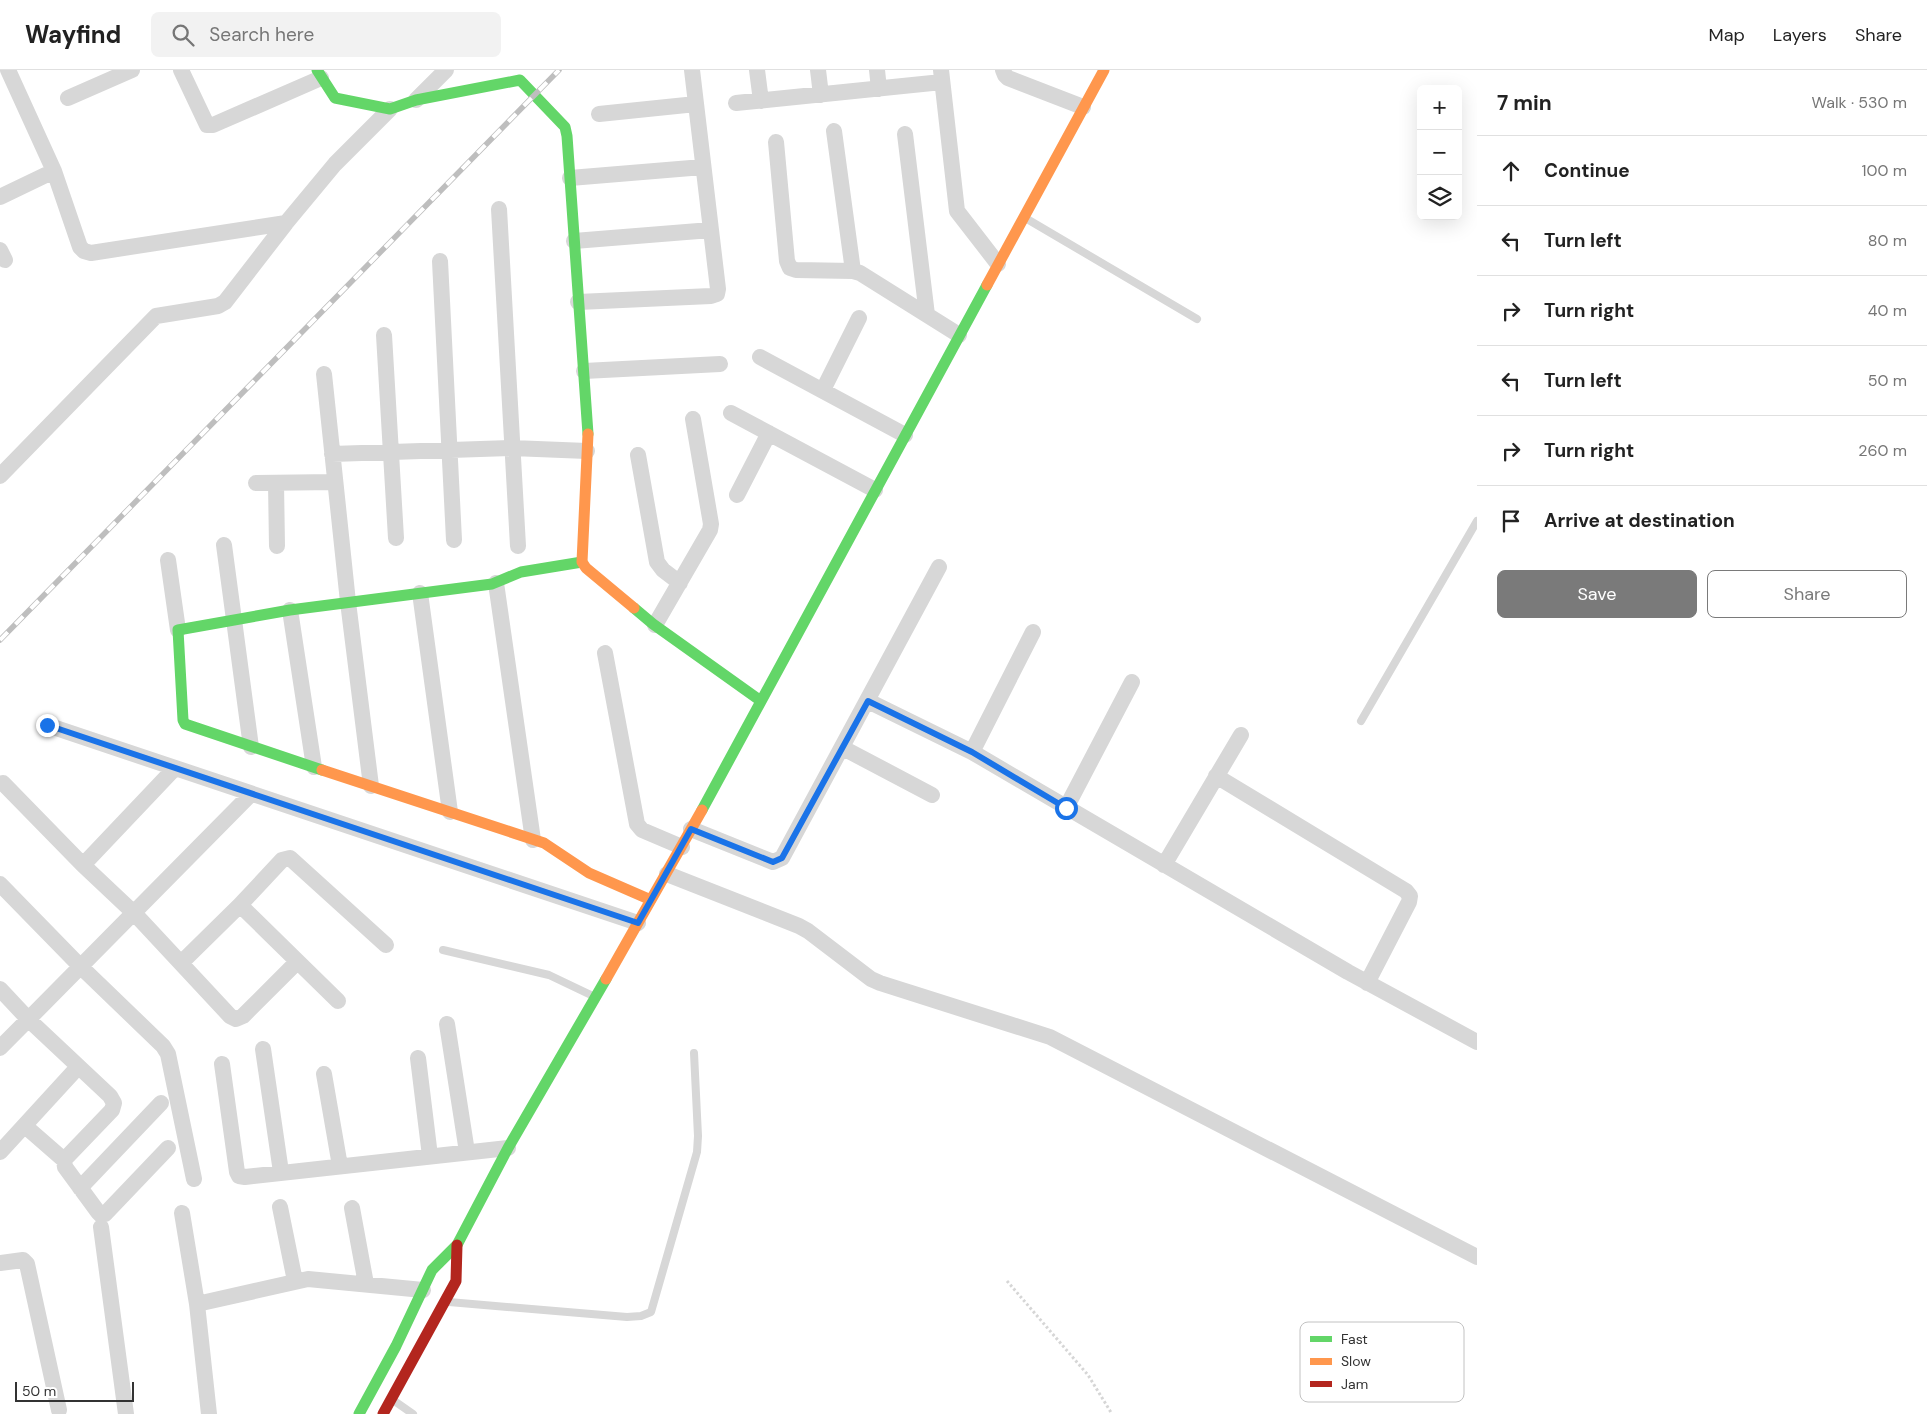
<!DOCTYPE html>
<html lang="en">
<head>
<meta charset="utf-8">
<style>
  :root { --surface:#fff; --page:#f2f2f2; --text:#222; --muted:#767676; --line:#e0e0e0; --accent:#7a7a7a }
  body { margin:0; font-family:"DM Sans",sans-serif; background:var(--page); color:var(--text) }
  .controls { position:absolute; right:15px; top:15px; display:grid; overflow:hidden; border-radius:8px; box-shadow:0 5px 20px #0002 }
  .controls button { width:45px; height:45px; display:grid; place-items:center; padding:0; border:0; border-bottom:1px solid var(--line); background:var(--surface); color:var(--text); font:25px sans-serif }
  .scale { position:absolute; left:15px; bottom:12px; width:119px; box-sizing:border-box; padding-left:5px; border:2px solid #333; border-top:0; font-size:14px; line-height:18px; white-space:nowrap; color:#333; -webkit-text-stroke:4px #fff; paint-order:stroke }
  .stop { position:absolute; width:15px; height:15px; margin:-11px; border:4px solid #1a73e8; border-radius:50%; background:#fff }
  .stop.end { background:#1a73e8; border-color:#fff; box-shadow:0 1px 5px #0008 }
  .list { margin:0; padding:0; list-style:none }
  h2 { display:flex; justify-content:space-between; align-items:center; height:65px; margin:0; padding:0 20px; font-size:21px }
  h2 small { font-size:16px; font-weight:400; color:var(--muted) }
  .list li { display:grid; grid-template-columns:32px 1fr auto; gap:15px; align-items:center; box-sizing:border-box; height:70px; padding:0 20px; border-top:1px solid var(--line) }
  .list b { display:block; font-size:19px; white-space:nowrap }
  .list em { font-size:16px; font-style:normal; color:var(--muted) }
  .actions { display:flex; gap:10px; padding:15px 20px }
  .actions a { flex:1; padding:11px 0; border:1px solid var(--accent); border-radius:8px; text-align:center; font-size:18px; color:var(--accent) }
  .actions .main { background:var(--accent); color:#fff }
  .icon { flex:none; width:28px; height:28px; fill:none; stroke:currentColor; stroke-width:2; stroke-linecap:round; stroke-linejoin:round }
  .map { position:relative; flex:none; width:1477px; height:1344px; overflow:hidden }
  header { display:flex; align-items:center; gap:30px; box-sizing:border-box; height:70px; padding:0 25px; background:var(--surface); border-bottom:1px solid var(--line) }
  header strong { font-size:24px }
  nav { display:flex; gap:28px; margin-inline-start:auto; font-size:18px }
  .search { width:350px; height:45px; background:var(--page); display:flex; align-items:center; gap:12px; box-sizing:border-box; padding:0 18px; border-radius:8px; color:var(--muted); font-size:19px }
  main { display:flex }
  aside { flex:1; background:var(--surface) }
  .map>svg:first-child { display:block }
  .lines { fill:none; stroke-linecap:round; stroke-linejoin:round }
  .path { stroke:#d6d6d6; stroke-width:3; stroke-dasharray:2.5 2.5; stroke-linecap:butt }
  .lane { stroke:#d7d7d7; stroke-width:8 }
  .street { stroke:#d7d7d7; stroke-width:16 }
  .fast { stroke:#63d668; stroke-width:11 }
  .slow { stroke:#ff974d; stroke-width:11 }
  .jam { stroke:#b3261e; stroke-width:11 }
  .rail-casing { stroke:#bebebe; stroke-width:5.5 }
  .rail { stroke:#fff; stroke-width:4; stroke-dasharray:11; stroke-linecap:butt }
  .route { stroke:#1a73e8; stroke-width:6 }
  .key { fill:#fff; stroke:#c2c2c2; stroke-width:1 }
  .key-label { font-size:14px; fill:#333 }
</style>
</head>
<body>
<header>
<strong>Wayfind</strong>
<div class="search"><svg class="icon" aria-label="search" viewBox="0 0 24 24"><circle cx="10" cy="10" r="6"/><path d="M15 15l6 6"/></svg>Search here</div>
<nav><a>Map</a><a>Layers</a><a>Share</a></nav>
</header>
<main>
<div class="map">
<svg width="1477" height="1344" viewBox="0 0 1477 1344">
  <rect width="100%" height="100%" fill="#fff"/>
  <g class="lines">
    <path class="path" d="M1007 1211 1088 1305 1112 1344"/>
    <path class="lane" d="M1027 149 1197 249
      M1361 651 1477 451
      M443 880 549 905 593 926
      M449 1232 627 1247 641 1246 651 1242 697 1082 698 1066 694 983
      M393 1330 413 1344"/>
    <path class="street" d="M8 0 54 101 80 177 84 181 91 183 286 153
      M181 0 207 55H213L321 8
      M757 0 761 31
      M818 0 821 25
      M877 0 879 19
      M941 0 957 141 998 194
      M1003 0 1005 5 1008 8 1083 37
      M68 28 132 0
      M416 30 446 0
      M736 33 942 12
      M599 44 696 34
      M834 61 853 201
      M905 64 927 245
      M776 72 787 191 790 198 796 200 853 201 860 203 959 265
      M570 108 703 97
      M0 127 54 101
      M499 139 518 476
      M574 171 711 160
      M0 180 5 190
      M440 191 454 470
      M578 232 711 226 717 224 718 219 692 0
      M384 265 396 468
      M760 287 905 365
      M584 301 720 294
      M324 304 348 532 371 716
      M823 320 859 248
      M731 343 875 420
      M332 384 512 378 587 381
      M638 385 657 492 663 500 680 513
      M0 406 156 246 218 236 225 232 286 153 335 94 390 39
      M256 413 335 412
      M276 413 277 476
      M737 425 769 363
      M224 475 251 677
      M168 490 178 560
      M496 513 533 770
      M420 523 450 742
      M290 540 314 697
      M655 555 710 460 711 454 693 349
      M605 583 637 754 642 760 682 777
      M868 631 972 682 1348 902 1477 972
      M47 655 638 853
      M843 678 932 725
      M972 682 1033 562
      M1216 706 1406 821 1410 826 1409 832 1367 913
      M3 713 83 795 135 844 230 946 236 949 243 946 297 892
      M1066 738 1132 612
      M691 759 773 792 782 788 939 497
      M83 795 175 698
      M1164 795 1241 665
      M667 804 799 856 808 861 871 909 880 913 1050 967 1477 1187
      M0 814 80 896 163 976 168 984 194 1109
      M240 835 338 931
      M181 893 240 835 282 790 290 788 386 875
      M0 919 29 950 110 1026 114 1033 112 1040 64 1090 65 1097 98 1142 101 1145 105 1144 168 1078
      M447 954 467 1082
      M0 978 251 724
      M263 979 281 1102
      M418 988 430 1086
      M222 994 237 1102 239 1106 245 1107 508 1078
      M324 1004 340 1096
      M25 1056 64 1090
      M0 1082 78 997
      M80 1118 161 1033
      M280 1137 295 1211
      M352 1138 366 1214
      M182 1143 197 1234 209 1344
      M101 1157 126 1344
      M0 1193 23 1190 27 1194 59 1340
      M197 1234 308 1209 423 1220"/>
    <path class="fast" d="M317 0 335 28 390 39 416 30 520 10 565 57 567 66 588 364
      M634 538 653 554 761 631
      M322 700 185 654 183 650 178 560 290 540 492 514 521 502 582 492
      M702 740 987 215
      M359 1344 396 1276 432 1200 457 1175 508 1078 606 909"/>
    <path class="slow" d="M987 215 1104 0
      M588 364 582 492 586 498 634 538
      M322 700 544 773 589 803 651 830
      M606 909 702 740"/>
    <path class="jam" d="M383 1344 456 1211 457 1175"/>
    <g class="rail-casing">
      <path id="rail" d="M0 570 559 0"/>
    </g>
    <use href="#rail" class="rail"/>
  </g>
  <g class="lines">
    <path class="route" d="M47 655 638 853 691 759 773 792 782 788 868 631 972 682 1066 738"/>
  </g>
  <rect x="1300" y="1252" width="164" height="80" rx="8" class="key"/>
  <rect x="1310" y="1266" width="22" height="6" fill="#63d668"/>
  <rect x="1310" y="1288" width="22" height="7" fill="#ff974d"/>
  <rect x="1310" y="1311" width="22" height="6" fill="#b3261e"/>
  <g class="key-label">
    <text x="1341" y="1274">Fast</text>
    <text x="1341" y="1296">Slow</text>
    <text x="1341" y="1319">Jam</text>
  </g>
</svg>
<div class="controls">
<button>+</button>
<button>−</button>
<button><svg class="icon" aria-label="layers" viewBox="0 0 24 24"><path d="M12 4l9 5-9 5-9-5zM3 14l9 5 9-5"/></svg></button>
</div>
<div class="scale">50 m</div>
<div class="stop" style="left:1066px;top:738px"></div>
<div class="stop end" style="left:47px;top:655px"></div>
</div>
<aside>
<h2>7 min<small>Walk · 530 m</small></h2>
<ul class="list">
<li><svg class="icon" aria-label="ahead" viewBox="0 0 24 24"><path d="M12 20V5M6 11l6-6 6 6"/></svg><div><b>Continue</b></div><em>100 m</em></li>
<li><svg class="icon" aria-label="left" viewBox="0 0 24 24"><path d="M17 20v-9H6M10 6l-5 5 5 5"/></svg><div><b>Turn left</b></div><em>80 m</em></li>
<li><svg class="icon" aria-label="right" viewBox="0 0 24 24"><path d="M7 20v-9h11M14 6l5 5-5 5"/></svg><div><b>Turn right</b></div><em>40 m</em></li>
<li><svg class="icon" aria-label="left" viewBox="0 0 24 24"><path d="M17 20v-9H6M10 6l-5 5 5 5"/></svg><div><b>Turn left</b></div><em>50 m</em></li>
<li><svg class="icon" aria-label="right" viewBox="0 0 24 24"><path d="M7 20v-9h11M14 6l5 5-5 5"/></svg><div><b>Turn right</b></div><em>260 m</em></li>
<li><svg class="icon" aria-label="arrive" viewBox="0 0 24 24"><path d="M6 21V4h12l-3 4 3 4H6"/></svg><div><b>Arrive at destination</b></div></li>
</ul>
<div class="actions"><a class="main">Save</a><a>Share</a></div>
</aside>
</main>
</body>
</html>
